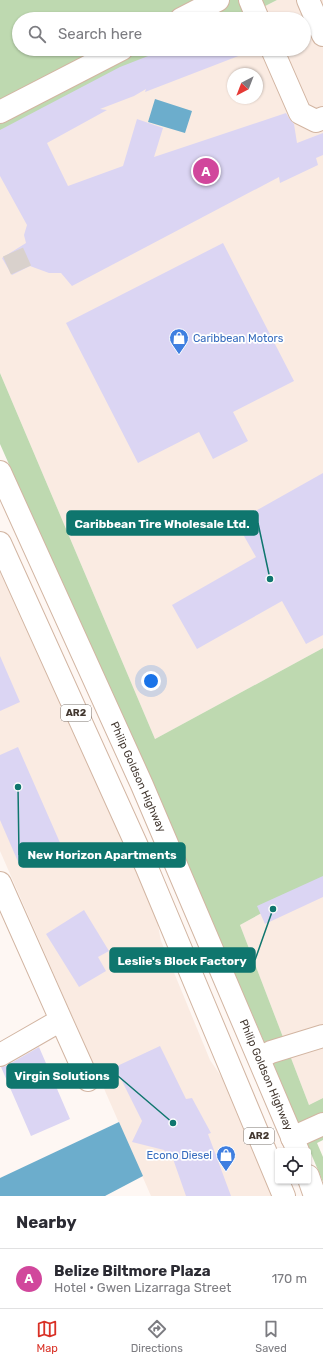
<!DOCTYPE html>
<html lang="en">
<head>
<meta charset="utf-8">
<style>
  :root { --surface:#fff; --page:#f7f7f7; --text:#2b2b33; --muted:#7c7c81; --line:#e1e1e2; --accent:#d93025 }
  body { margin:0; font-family:Rubik,sans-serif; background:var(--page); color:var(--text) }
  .controls { position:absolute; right:12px; bottom:12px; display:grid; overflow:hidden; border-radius:4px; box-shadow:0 1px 3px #0004 }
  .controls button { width:36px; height:36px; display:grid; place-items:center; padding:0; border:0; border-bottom:1px solid var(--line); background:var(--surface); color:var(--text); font:20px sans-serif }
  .compass { position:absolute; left:227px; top:68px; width:36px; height:36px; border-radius:50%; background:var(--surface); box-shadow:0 1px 3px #0004; rotate:222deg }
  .you { position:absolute; left:151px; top:681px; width:14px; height:14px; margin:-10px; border:3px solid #fff; border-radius:50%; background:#1a73e8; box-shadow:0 0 0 6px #1a73e833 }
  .badge { display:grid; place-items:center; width:26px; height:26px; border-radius:50%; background:var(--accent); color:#fff; font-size:13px; font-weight:700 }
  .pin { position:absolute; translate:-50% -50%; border:2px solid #fff; box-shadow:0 1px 4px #0006 }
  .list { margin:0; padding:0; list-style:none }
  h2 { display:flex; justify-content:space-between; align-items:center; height:52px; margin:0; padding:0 16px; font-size:17px }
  h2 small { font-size:13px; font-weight:400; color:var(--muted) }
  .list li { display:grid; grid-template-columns:26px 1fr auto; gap:12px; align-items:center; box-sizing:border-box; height:60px; padding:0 16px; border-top:1px solid var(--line) }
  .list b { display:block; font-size:15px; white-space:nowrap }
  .list p { margin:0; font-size:13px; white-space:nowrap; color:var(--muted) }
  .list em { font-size:13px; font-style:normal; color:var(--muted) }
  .icon { flex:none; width:22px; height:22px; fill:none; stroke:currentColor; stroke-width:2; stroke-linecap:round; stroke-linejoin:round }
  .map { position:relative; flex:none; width:323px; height:1196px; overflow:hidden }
  .search { position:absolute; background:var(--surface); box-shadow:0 1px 3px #0004; left:12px; right:12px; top:12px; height:44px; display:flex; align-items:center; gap:10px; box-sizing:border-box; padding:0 14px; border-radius:22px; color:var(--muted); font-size:15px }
  .sheet { height:112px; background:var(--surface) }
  nav { display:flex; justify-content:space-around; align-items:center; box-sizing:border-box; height:56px; border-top:1px solid var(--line); background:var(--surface); font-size:11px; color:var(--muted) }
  nav a { display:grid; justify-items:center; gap:2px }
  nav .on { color:var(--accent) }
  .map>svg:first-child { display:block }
  .built { fill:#faebe2; fill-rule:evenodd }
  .green { fill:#bed9b0 }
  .water { fill:#6cadcc }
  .building { fill:#dbd5f3 }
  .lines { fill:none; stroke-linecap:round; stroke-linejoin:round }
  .minor-tunnel { stroke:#d9d1cc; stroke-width:22; stroke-dasharray:22 11; stroke-linecap:butt }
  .minor-casing { stroke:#d2b5a2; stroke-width:24 }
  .highway-casing { stroke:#d2b5a2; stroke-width:24 }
  .minor { stroke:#fff; stroke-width:22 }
  .highway { stroke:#fff; stroke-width:22 }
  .labels { text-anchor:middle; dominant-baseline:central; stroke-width:3.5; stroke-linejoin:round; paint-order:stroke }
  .shield { fill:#fff; stroke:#7b746e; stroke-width:1 }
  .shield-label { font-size:10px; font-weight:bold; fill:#433830 }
  .shop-label { font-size:11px; fill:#366cbe; stroke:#fff; text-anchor:start }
  .street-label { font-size:11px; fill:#433830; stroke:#fff }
  .leader { fill:none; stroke:#0f766e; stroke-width:1.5 }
  .callout-dot { fill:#0f766e; stroke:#fff; stroke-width:1.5 }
  .callout { fill:#0f766e; stroke:#0f766e; stroke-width:1.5 }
  .callout-label { font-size:12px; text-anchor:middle; font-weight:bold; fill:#fff }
</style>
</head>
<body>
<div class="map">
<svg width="323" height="1196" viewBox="0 0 323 1196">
  <rect width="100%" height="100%" fill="#fef7f3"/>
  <path class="built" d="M277 0H323V648L155 739 0 373V141L181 49H304V19H240ZM233 74H257V98H233Z
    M0 566 150 884 161 941 210 1060 229 1088 274 1196H151L0 851Z
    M323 879V1098L309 1105 240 925Z"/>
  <path class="green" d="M0 0H277L240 19H19V49H181L0 141Z
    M0 373 155 739 323 648V879L240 925 309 1105 323 1098V1140L317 1143 323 1157V1182L259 1030 0 444Z"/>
  <path class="water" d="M155 99 192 111 185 133 148 122Z
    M119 1122 143 1176 105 1196H0V1178Z"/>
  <path class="building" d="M166 49H253L254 50 145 92 146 89 134 96 100 109 107 110 47 143 68 186 123 166 137 119 163 128 154 157 286 113 289 118 294 124 297 143 323 133V155L316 158 318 165 280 183 279 177 72 286 61 273H49L30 266 12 275 2 258 26 243 24 235 27 225 0 176V130L120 67Z
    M223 243 294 381 233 412 248 441 213 459 199 432 138 463 66 323Z
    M323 473V635L306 644 282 601 197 649 172 605 256 557 236 522Z
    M0 656 20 702 0 711Z
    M18 747 61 845 19 864 0 820V755Z
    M323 876V897L265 924 257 906Z
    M84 910 109 951 98 957 106 971 79 987 46 934Z
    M160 1046 186 1099 192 1098 211 1133 208 1134 231 1196H186L172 1156 168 1158 164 1150 132 1142 142 1121 115 1067Z
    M39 1047 70 1119 31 1136 1 1067 6 1066Z"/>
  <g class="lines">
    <path class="minor-tunnel" d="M13 252 21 270"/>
    <g class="minor-casing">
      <path id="minor" d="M250 0 258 19
        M308 0 323 35
        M181 19 218 0
        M272 49 300 113 316 121 323 118
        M0 112 122 49
        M0 883 61 1020 0 1055
        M61 1020 88 1080
        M259 1058 271 1052 323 1036
        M292 1138 323 1124"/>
    </g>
    <g class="highway-casing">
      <path id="highway" d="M0 472 142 785 298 1151
        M0 543 147 868 284 1196
        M308 1176 315 1196"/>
    </g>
    <use href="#minor" class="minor"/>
    <use href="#highway" class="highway"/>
  </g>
  <defs>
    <g id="shop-pin" transform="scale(1)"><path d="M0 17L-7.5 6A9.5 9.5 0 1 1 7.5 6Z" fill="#3f7fe0" stroke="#fff"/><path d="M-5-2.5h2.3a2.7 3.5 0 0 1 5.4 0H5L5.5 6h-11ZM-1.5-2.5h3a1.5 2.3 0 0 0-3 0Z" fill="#fff"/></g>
  </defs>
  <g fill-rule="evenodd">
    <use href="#shop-pin" x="179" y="338"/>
    <use href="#shop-pin" x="226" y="1155"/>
  </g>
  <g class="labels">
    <g class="shield">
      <rect x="61" y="705" width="30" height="16" rx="3"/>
      <rect x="244" y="1128" width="30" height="16" rx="3"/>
    </g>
    <g class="shield-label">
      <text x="76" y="713">AR2</text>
      <text x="259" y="1136">AR2</text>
    </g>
    <g class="shop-label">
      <text x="193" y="338">Caribbean Motors</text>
      <text x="212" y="1155" text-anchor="end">Econo Diesel</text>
    </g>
    <g class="street-label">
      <text transform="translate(138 777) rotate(66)">Philip Goldson Highway</text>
      <text transform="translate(266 1075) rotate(67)">Philip Goldson Highway</text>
    </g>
  </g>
  <path class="leader" d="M270 579L258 523M18 787L19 855M273 909L255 960M173 1123L118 1076"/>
  <g class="callout-dot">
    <circle cx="270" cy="579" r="4"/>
    <circle cx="18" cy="787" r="4"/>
    <circle cx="273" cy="909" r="4"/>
    <circle cx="173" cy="1123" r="4"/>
  </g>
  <g class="callout">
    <rect x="67" y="511" width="191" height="24" rx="4"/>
    <rect x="19" y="843" width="166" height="24" rx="4"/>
    <rect x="110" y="948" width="145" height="24" rx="4"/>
    <rect x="7" y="1064" width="111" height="24" rx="4"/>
  </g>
  <g class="callout-label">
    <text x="162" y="528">Caribbean Tire Wholesale Ltd.</text>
    <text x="102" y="859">New Horizon Apartments</text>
    <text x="182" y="965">Leslie's Block Factory</text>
    <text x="62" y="1080">Virgin Solutions</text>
  </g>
</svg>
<div class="controls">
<button><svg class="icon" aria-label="locate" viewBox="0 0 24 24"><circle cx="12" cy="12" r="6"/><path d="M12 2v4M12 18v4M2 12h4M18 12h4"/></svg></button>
</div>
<svg class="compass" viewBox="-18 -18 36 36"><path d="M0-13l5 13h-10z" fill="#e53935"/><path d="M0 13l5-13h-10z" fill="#7c7c81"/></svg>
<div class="you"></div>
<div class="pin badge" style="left:206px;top:171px;background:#d1479c">A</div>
<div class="search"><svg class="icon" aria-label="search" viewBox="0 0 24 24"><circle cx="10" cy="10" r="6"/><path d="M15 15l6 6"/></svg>Search here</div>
</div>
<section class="sheet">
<h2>Nearby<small></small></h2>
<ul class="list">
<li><span class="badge" style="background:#d1479c">A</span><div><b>Belize Biltmore Plaza</b><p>Hotel · Gwen Lizarraga Street</p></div><em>170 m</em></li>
</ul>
</section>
<nav>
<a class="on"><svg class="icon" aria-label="map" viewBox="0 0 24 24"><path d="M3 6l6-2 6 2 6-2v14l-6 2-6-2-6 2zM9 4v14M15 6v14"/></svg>Map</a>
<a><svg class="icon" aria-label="directions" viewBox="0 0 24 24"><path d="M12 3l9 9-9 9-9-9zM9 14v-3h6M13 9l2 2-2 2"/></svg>Directions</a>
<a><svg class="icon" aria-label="saved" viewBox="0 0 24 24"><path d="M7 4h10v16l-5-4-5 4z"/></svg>Saved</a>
</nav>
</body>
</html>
